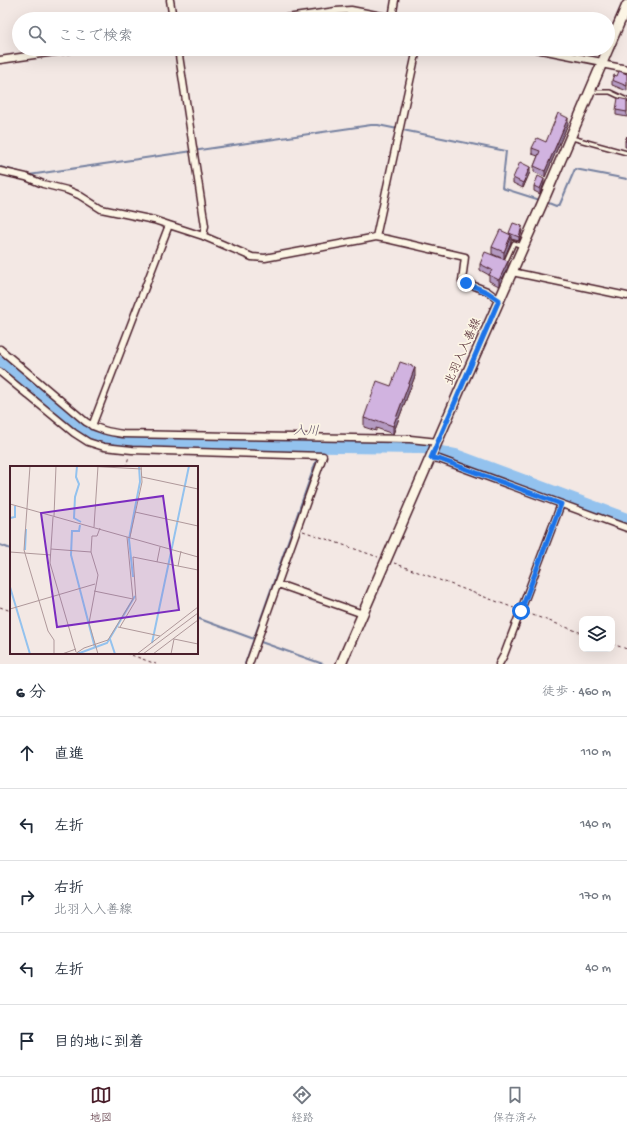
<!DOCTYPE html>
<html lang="ja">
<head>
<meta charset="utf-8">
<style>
  :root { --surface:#fff; --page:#f2f2f3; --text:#1f2937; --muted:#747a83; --line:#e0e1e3; --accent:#4a1f2b }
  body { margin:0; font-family:"Gochi Hand","Klee One",sans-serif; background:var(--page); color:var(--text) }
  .controls { position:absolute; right:12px; bottom:12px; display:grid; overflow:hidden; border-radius:8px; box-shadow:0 4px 16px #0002 }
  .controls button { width:36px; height:36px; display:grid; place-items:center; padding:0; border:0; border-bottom:1px solid var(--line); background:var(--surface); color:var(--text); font:20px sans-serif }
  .stop { position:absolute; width:12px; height:12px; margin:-9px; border:3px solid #1a73e8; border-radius:50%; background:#fff }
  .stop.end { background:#1a73e8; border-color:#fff; box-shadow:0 1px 4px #0008 }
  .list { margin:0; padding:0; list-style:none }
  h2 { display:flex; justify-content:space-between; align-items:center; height:52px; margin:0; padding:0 16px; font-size:17px }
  h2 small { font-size:13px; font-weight:400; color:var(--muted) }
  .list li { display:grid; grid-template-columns:26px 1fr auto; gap:12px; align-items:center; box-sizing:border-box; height:72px; padding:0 16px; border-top:1px solid var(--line) }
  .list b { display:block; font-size:15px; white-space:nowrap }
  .list p { margin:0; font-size:13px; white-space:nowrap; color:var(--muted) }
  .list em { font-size:13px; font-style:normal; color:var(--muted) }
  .icon { flex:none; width:22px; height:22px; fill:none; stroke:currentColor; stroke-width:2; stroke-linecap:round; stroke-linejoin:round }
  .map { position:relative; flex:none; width:627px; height:664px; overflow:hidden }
  .search { position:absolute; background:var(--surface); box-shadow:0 4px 16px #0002; left:12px; right:12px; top:12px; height:44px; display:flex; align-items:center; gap:10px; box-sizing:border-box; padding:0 14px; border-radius:22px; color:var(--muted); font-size:15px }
  .sheet { height:412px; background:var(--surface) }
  nav { display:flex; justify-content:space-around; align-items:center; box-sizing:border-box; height:56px; border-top:1px solid var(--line); background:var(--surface); font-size:11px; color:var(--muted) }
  nav a { display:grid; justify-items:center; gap:2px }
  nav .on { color:var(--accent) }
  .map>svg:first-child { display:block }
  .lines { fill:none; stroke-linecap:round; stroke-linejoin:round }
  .stream { stroke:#7681a0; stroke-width:2 }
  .river { stroke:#93c2ee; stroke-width:12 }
  .service-casing { stroke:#4a1f2b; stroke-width:6 }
  .minor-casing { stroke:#4a1f2b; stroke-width:9 }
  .secondary-casing { stroke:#4a1f2b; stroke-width:12 }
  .path { stroke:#4a1f2b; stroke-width:1; stroke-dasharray:3 3; stroke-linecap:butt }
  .service { stroke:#fcf5e5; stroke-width:3 }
  .minor { stroke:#fcf5e5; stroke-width:6 }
  .secondary { stroke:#fcf5e5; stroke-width:9 }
  .wall { fill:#b49ac1; stroke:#4a1f2b }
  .shaded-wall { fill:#927d9d; stroke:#4a1f2b }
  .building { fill:#d1b3e0; stroke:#4a1f2b }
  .route { stroke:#1a73e8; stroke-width:5 }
  .labels { text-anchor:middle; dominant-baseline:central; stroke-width:3.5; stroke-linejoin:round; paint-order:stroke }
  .street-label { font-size:12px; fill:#4a1f2b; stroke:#fcf5e5 }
  .water-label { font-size:13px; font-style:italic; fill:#605066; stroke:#fcf5e5 }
  .inset-river { fill:none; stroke:#93c2ee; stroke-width:2 }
  .inset-road { fill:none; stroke:#af989a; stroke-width:1 }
  .view { fill:#7b2cbf; fill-opacity:0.15; stroke:#7b2cbf; stroke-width:2 }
  .inset-edge { fill:none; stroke:#4a1f2b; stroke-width:2 }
</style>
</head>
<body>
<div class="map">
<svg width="627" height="664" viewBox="0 0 627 664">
  <rect width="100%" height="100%" fill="#f3e8e4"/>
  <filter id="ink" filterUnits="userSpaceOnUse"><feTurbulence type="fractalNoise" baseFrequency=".025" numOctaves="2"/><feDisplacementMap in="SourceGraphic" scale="8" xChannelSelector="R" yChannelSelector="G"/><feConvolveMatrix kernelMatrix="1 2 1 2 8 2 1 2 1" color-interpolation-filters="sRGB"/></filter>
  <g filter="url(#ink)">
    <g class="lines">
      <path class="stream" d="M0 167 12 170 29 175 371 125H378L506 151 502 188 540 200
        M546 202 556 206 560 204 575 169 627 179
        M0 545 11 549
        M197 618 254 639
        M258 641 323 664
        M245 664 321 447"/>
      <path class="river" d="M0 362 79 428 100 439 119 443 259 446 423 448 456 455 627 519"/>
      <g class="service-casing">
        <path id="service" d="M590 92H610L627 100
          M572 138 627 153
          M505 263 514 243 522 246"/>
      </g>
      <g class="minor-casing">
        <path id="minor" d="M170 0 173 19
          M392 18 395 0
          M280 19 336 11 351 10 397 19
          M178 49 205 226 203 236
          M536 49 602 62
          M0 60 75 49
          M601 64 627 69
          M0 171 26 177 43 184 67 190 79 195 101 209 154 220 169 225 203 236 252 257 265 258 361 240 376 237 387 239 465 257 462 281 487 291 499 300
          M376 237 417 49
          M512 272 627 296
          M0 349 86 422C98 430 110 432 123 434L410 439 438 442
          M0 372 74 433 88 442 104 447 132 450 323 456 249 664
          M92 426 169 225
          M431 458 439 459 627 528
          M278 584 363 614
          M499 664 504 655 561 504"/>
      </g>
      <g class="secondary-casing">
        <path id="secondary" d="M608 49 627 5
          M341 664 461 387 542 204 608 49"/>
      </g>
      <path class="path" d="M126 467 129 456
        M303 531 378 557
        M394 563 514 608
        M0 607 11 611
        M527 613 582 633
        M612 644 627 649
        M126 653 156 664"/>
      <use href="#service" class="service"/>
      <use href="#minor" class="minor"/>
      <use href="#secondary" class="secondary"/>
    </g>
    <path class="wall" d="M627 74V91L612 85V80L617 76Z
      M627 100V117L616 115V110Z
      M568 124 545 177 534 172V166L538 156 532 154V148L546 142Z
      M627 136V147H625V141Z
      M530 172 523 188 513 183V178Z
      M544 184 540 194 534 191V186Z
      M522 231 519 241 511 239V242L504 259 492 254V247L509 234Z
      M480 264 508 267 499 286 489 281V275L480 270Z
      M415 376 393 434 376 428V431L364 427V418L391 386Z"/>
    <path class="shaded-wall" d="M568 118V124L545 177V171Z
      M530 167V172L523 188V183Z
      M544 179V184L540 194V189Z
      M522 226V231L519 241V237Z
      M511 235V242L504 259V252Z
      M508 261V267L499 286V280Z
      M415 367V376L393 434V426Z"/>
    <path class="building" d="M619 71 627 74V86L612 80 614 75 617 76Z
      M618 98 627 100V112L616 110Z
      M558 113 568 118 545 171 534 166 540 151 532 148 537 138 546 142Z
      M627 136V141H625Z
      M520 162 530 167 523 183 513 178Z
      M538 176 544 179 540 189 534 186Z
      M513 223 522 226 519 237 509 233Z
      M500 230 511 235 504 252 492 247Z
      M485 252 508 261 499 280 489 275 492 270 480 264Z
      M400 362 415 367 393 426 376 420V422L364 418 377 381 391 386Z"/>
  </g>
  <g class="lines" filter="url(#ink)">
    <path class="route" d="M466 283 487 292 499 300 431 458 439 459 561 504 521 611"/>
  </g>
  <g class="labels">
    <g class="street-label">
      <text transform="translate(464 352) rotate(-66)">北羽入入善線</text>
    </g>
    <g class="water-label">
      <text transform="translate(306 432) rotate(1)">入川</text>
    </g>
  </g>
  <g transform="translate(10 466)">
    <rect width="188" height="188" fill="#f3e8e4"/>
    <path class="inset-river" d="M67 0 66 11 69 18 65 31 64 52 71 56M0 52 5 51V40M70 59 69 65H62L61 89 85 182M15 84 16 63M123 111 119 73 130 16 129 0M0 121 20 188M100 173 105 188M142 177 179 0M67 188 97 177 125 130"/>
    <path class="inset-road" d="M20 0 14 84 38 165 44 174V188M76 0 132 3M132 11 188 23M0 38 188 91M125 46 188 60M44 50 46 0M43 51 40 97 66 186M84 61 88 0M120 71 132 16 131 0M41 83 81 86M0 86 41 89M147 96 150 81M168 100 171 85M84 125 123 133M0 143 85 118M108 161 150 170M110 161 126 134 123 91 188 104M164 173 188 178M52 188 66 183M65 188 74 182 98 174 123 133 117 71M88 188 79 157 88 109 81 86 82 70H87L90 62M127 188 188 141M133 188 188 147M143 188 188 154M161 188 164 173"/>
    <path class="view" d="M153 30 169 144 47 161 31 47Z"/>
    <rect width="188" height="188" class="inset-edge"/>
  </g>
</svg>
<div class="controls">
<button><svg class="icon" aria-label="layers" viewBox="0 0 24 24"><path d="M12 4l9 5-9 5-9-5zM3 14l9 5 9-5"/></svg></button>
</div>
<div class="stop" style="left:521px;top:611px"></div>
<div class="stop end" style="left:466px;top:283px"></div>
<div class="search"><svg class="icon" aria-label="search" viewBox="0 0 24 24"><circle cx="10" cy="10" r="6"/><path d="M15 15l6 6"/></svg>ここで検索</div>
</div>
<section class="sheet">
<h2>6 分<small>徒歩 · 460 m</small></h2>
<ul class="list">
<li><svg class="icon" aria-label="ahead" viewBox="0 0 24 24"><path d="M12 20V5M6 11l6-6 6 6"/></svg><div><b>直進</b></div><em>110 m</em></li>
<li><svg class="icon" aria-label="left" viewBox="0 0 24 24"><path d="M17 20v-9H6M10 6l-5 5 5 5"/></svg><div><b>左折</b></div><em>140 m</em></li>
<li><svg class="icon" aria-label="right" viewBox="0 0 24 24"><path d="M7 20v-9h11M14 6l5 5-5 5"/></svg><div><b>右折</b><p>北羽入入善線</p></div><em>170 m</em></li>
<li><svg class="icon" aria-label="left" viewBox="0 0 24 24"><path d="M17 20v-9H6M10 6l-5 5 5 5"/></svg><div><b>左折</b></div><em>40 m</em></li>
<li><svg class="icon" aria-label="arrive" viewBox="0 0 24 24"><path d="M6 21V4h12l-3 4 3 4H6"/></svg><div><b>目的地に到着</b></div></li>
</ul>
</section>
<nav>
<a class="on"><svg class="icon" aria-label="map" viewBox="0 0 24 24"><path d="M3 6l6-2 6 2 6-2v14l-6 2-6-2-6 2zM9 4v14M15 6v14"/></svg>地図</a>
<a><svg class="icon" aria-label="directions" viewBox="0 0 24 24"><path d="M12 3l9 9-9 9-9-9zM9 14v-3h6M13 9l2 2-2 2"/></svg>経路</a>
<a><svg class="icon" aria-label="saved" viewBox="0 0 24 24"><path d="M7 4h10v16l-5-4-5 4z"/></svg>保存済み</a>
</nav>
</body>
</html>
